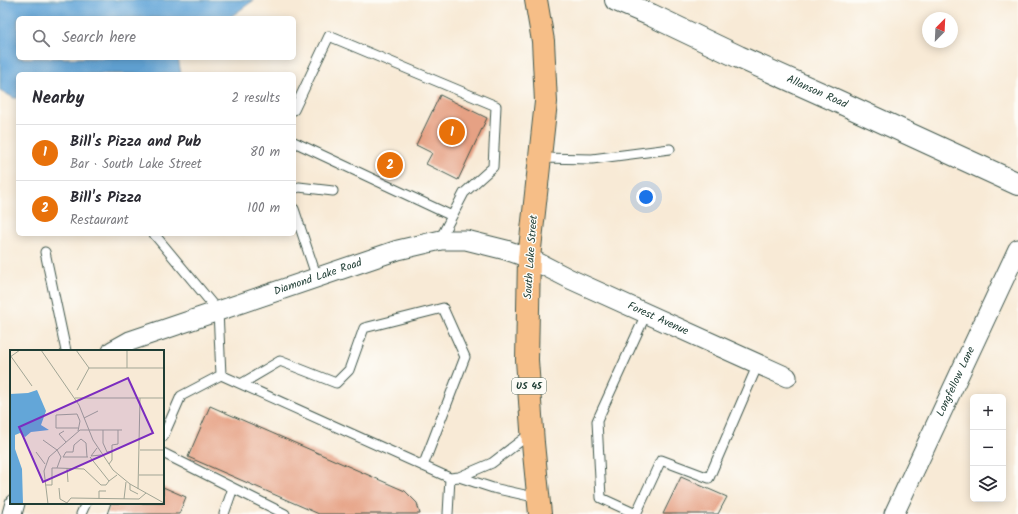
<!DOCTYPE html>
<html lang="en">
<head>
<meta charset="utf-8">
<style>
  :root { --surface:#fff; --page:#f7f7f7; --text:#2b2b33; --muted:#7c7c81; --line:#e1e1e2; --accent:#c8321e }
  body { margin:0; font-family:Kalam,sans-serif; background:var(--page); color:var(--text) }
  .controls { position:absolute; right:12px; bottom:12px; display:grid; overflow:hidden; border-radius:6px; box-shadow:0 2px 10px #0003 }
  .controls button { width:36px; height:36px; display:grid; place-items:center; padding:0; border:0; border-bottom:1px solid var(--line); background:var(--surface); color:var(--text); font:20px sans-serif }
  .compass { position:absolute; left:922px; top:12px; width:36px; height:36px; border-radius:50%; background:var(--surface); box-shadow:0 2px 10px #0003; rotate:24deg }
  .you { position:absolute; left:646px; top:197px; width:14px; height:14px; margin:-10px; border:3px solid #fff; border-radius:50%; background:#1a73e8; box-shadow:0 0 0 6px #1a73e833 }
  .badge { display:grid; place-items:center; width:26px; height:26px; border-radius:50%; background:var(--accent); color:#fff; font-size:13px; font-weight:700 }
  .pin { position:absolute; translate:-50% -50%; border:2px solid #fff; box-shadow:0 1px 4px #0006 }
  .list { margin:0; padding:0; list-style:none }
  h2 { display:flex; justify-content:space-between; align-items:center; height:52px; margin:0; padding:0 16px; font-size:17px }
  h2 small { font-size:13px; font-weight:400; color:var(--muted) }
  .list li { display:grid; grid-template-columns:26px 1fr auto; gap:12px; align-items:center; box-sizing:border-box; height:56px; padding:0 16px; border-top:1px solid var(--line) }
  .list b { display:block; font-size:15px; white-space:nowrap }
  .list p { margin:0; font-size:13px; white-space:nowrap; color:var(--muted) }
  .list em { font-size:13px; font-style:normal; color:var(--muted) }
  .icon { flex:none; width:22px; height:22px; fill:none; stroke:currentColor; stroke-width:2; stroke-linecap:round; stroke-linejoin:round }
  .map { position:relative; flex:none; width:1018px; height:514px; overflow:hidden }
  .search { position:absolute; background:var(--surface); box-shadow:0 2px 10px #0003; left:16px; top:16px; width:280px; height:44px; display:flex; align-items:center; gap:10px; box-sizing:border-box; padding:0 14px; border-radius:6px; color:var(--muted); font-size:15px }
  .panel { position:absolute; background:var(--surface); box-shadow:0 2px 10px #0003; left:16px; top:72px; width:280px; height:164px; border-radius:6px }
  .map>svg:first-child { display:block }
  .water { fill:#63a6d8; stroke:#417286 }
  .building { fill:#e6a184 }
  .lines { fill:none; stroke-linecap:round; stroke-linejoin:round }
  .service-casing { stroke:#40574c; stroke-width:11 }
  .minor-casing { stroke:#40574c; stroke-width:21 }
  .tertiary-casing { stroke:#40574c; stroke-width:24 }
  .primary-casing { stroke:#40574c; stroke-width:24 }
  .service { stroke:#fff; stroke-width:9 }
  .minor { stroke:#fff; stroke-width:19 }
  .tertiary { stroke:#fff; stroke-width:22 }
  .primary { stroke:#f6be87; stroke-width:22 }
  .labels { text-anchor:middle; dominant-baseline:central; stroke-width:3; stroke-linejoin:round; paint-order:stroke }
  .shield { fill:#fdfcf7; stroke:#62766e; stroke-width:1 }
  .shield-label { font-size:10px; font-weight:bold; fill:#1f3d34 }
  .street-label { font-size:11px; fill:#1f3d34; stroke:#fdfcf7 }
  .inset-road { fill:none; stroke:#a1a595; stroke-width:1 }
  .view { fill:#7b2cbf; fill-opacity:0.15; stroke:#7b2cbf; stroke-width:2 }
  .inset-edge { fill:none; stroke:#1f3d34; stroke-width:2 }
</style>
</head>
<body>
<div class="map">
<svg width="1018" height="514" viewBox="0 0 1018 514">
  <rect width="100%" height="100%" fill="#fdfcf7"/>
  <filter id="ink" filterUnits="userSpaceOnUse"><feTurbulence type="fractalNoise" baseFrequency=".025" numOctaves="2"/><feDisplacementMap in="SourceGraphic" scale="8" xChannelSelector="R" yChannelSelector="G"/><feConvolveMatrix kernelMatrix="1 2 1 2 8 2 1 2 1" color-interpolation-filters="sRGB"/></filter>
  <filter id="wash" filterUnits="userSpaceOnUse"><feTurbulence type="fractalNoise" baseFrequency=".012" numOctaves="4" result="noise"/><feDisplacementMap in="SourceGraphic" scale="16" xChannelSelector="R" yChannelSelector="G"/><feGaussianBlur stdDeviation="0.9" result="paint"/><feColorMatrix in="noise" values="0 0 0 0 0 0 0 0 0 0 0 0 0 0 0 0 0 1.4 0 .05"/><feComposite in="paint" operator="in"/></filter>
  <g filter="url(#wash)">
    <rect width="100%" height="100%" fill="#f8ead6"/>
    <path class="water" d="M0 0H254L229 18H18V58H178L181 74H18V98H14L0 90Z"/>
    <g id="blocks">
      <path class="building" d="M440 95 487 118 458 180 426 164 432 153 416 145Z
        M210 406 405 491 417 503 420 514H319L188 457Z
        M681 477 727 497 718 514H663Z
        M163 487 186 497 179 514H107L111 503H163Z"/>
    </g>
  </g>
  <g filter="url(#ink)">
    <use href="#blocks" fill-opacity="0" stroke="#40574c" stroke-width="1"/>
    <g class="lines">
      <g class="service-casing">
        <path id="service" d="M294 110 329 36 496 106 493 167 464 193 439 241
          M294 142 452 216
          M540 158 592 159 670 149
          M294 189 299 187 333 191
          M294 209 317 278
          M154 234 218 311 221 375 181 396 163 437
          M45 252 66 351
          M221 375 450 478 459 477
          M241 384 280 361 336 383 349 370 364 328 443 308 465 357 423 466
          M531 433 492 463 459 477 493 488 538 498
          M163 453 285 514
          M81 514 86 503
          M224 514 233 488
          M448 514 450 478
          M636 514 661 460 709 478 758 364
          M636 514 601 498 597 421 646 314"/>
      </g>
      <g class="minor-casing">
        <g id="minor">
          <path id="s1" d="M112 351 130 341 398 250 441 240H466L506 250 529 258 570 279 787 377"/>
          <path d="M12 514 15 503"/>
          <path id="s2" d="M894 514 1018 249"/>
        </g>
      </g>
      <g class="tertiary-casing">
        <g id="tertiary">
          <path id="s3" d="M616 0 651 15 739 57 835 100 1018 184"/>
        </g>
      </g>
      <g class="primary-casing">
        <path id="primary" d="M536 0 543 41 546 102 529 258 527 360 533 443 540 514"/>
      </g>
      <use href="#service" class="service"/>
      <use href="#minor" class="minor"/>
      <use href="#tertiary" class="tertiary"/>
      <use href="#primary" class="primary"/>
    </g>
  </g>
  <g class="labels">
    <rect class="shield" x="512" y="378" width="34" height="16" rx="3"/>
    <g class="shield-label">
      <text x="529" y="386">US 45</text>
    </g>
    <g class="street-label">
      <text stroke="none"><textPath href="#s3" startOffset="221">Allanson Road</textPath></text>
      <text transform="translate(531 257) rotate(-86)">South Lake Street</text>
      <text stroke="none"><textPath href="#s1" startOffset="219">Diamond Lake Road</textPath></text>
      <text stroke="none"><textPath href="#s1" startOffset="581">Forest Avenue</textPath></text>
      <text stroke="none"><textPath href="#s2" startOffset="146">Longfellow Lane</textPath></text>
    </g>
  </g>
  <g transform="translate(10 350)">
    <rect width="154" height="154" fill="#f8ead6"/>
    <path d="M27 40 36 61 31 75 39 80 21 82 15 87 10 83 5 85V99L12 119 13 154H0V44L18 43Z" fill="#63a6d8"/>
    <path class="inset-road" d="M31 0 69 55 83 90 103 120 120 134 154 153M66 0 79 18M0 5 22 36M0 7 10 0M79 18H154M117 18V0M67 40 79 18M65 48H154M74 68 88 61M93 80V93L97 102H102V110L99 114M54 81 49 84 56 92M68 81 70 71 67 64 46 65V78H68M33 90 47 100 51 107 47 118H42V135H35M87 98 81 106 91 105M130 100H154M26 102 35 114M102 102V95L108 94V80M53 107 56 102H63L64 95 71 89 76 93 77 107M53 107H78M80 107 99 131 107 125M47 118 74 119 91 135H96L99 131M57 118 58 132M129 125H154M120 134V140L128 144M49 138 50 149 57 153M128 139 130 48M89 149V141H96M114 149 116 132M38 154 34 121 39 107 70 80H112M56 154 61 148 129 149 136 143"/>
    <path class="view" d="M118 28 143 83 33 132 9 77Z"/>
    <rect width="154" height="154" class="inset-edge"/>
  </g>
</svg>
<div class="controls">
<button>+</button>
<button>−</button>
<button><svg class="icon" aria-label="layers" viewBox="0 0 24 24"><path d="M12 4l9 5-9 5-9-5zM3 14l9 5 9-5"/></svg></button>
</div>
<svg class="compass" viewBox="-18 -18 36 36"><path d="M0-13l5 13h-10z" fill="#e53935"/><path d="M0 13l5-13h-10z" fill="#7c7c81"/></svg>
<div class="you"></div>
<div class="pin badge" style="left:452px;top:132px;background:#e8710a">1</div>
<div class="pin badge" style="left:390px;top:165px;background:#e8710a">2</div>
<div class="search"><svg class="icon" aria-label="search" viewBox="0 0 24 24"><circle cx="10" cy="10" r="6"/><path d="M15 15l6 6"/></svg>Search here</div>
<section class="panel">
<h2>Nearby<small>2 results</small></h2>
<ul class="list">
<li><span class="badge" style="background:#e8710a">1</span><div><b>Bill's Pizza and Pub</b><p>Bar · South Lake Street</p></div><em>80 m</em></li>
<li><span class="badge" style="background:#e8710a">2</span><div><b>Bill's Pizza</b><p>Restaurant</p></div><em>100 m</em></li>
</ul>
</section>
</div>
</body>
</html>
